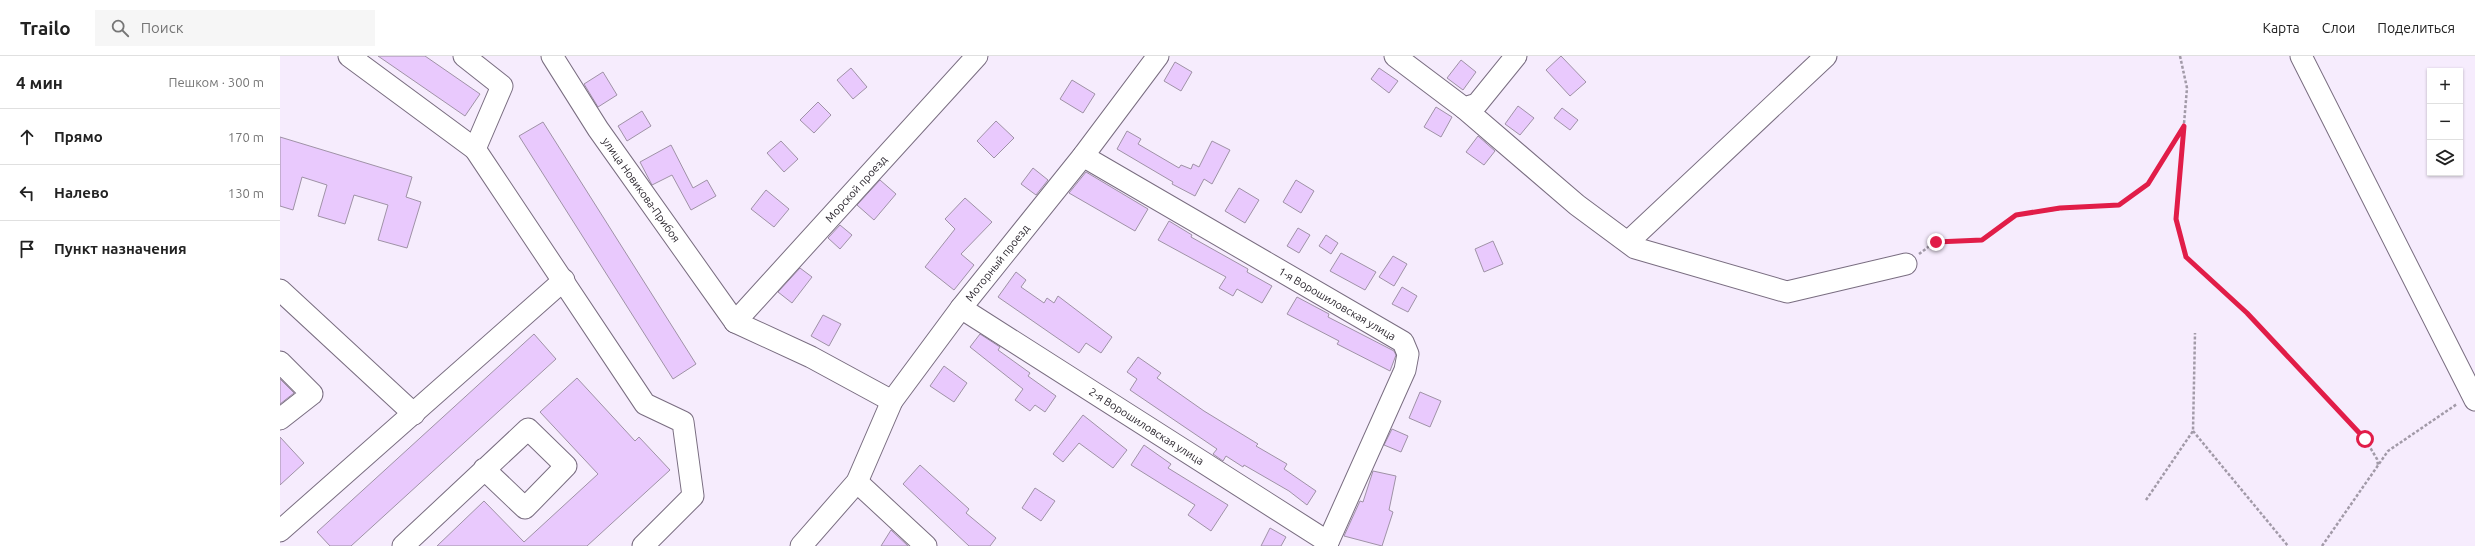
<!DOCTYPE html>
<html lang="ru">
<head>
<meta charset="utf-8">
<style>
  :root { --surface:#fff; --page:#f6f6f6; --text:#222; --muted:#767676; --line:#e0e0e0 }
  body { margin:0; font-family:Ubuntu,sans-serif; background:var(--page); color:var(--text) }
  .controls { position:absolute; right:12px; top:12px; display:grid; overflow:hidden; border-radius:0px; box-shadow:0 1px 3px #0004 }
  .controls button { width:36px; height:36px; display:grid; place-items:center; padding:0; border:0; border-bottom:1px solid var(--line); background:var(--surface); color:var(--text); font:20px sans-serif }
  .stop { position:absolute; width:12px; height:12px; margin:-9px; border:3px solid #e11d48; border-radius:50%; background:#fff }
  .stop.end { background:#e11d48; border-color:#fff; box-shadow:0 1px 4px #0008 }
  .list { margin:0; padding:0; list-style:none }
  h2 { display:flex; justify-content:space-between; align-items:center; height:52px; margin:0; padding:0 16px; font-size:17px }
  h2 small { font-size:13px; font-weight:400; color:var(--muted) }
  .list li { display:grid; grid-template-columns:26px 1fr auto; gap:12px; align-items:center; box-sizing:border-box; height:56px; padding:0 16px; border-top:1px solid var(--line) }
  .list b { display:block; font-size:15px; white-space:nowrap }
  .list em { font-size:13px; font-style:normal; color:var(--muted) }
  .icon { flex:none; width:22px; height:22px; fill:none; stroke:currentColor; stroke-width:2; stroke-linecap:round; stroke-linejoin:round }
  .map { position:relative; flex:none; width:2195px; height:490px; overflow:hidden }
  header { display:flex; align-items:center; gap:24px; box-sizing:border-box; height:56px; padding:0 20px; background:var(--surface); border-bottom:1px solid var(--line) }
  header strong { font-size:19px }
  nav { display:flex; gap:22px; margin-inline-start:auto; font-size:14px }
  .search { width:280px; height:36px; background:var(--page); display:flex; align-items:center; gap:10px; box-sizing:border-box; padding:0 14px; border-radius:0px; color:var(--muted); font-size:15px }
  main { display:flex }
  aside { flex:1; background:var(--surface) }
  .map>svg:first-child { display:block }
  .building { fill:#e9c9fd; stroke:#9f92a6 }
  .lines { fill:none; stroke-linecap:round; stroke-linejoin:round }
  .minor-casing { stroke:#796d80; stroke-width:23 }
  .path { stroke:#a29aa8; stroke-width:2.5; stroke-dasharray:3 2; stroke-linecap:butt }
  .minor { stroke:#fff; stroke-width:21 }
  .route { stroke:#e11d48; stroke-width:5 }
  .labels { text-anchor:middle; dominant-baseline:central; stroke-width:4; stroke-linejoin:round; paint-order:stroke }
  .street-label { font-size:11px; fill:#2c272f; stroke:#fefefe }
</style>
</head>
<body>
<header>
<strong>Trailo</strong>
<div class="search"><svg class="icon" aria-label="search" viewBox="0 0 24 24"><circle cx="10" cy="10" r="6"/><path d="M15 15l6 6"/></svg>Поиск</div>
<nav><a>Карта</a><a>Слои</a><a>Поделиться</a></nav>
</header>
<main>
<aside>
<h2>4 мин<small>Пешком · 300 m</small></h2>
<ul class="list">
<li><svg class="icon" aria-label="ahead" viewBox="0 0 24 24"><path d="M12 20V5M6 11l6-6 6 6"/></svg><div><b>Прямо</b></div><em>170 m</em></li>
<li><svg class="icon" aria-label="left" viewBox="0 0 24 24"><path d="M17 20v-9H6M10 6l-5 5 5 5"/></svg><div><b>Налево</b></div><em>130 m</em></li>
<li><svg class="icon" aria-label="arrive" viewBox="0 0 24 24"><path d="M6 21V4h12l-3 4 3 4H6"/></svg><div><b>Пункт назначения</b></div></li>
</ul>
</aside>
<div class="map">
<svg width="2195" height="490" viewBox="0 0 2195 490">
  <rect width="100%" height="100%" fill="#f6ecfd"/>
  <path class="building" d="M98 0H145L200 38 185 60Z
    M1281 0 1306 26 1290 40 1266 14Z
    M1181 4 1196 16 1183 34 1167 22Z
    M895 6 912 16 901 35 884 25Z
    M571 12 587 31 573 43 557 24Z
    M1099 12 1118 25 1109 37 1091 23Z
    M323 16 337 39 318 51 304 28Z
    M792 24 815 38 803 57 780 43Z
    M538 46 551 59 534 77 520 64Z
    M1238 50 1254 62 1240 79 1225 68Z
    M1156 51 1172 61 1161 81 1144 71Z
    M1282 52 1298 64 1290 74 1274 62Z
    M362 55 371 70 347 85 338 70Z
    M716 65 734 82 714 102 697 85Z
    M263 66 416 308 393 323 239 80Z
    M847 75 861 83 858 88 899 112 901 109 911 113 913 108 919 111 932 85 950 94 932 128 924 123 915 140 892 128 893 126 837 93Z
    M1198 80 1215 95 1204 109 1186 96Z
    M0 81 132 121 126 141 141 146 127 192 98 184 108 149 74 139 65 168 38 160 47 129 22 121 13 154 0 150Z
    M501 85 518 103 504 116 487 97Z
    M391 89 413 132 427 124 436 140 411 154 392 119 372 129 360 106Z
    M753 112 768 124 756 139 741 128Z
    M806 116 868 153 855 175 789 137Z
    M600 124 616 138 594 164 577 149Z
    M1016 124 1034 135 1021 157 1003 146Z
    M959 132 979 144 965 167 945 155Z
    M486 134 509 153 494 171 471 153Z
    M685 142 712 166 681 198 694 209 674 234 645 211 675 173 665 163Z
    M889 165 912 179 911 181 968 213 967 216 992 230 982 247 957 233 953 240 939 232 946 221 878 184Z
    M560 169 572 179 560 193 548 182Z
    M1018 172 1030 179 1019 197 1007 190Z
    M1046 179 1058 187 1051 198 1039 190Z
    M1213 185 1223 208 1204 216 1195 193Z
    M1061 197 1096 216 1085 234 1050 215Z
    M1113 200 1127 208 1114 230 1099 221Z
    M520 212 532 221 512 247 498 236Z
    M736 216 746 224 741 231 764 247 767 242 774 247 778 240 832 281 821 297 806 287 799 297 718 241Z
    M1122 231 1137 240 1128 256 1112 248Z
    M1017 241 1049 258 1048 261 1114 295 1116 299 1110 315 1057 288 1059 285 1007 258Z
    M543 259 561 268 549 290 531 280Z
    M254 278 276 303 71 490H50L37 476Z
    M700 278 720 291 718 294 750 317 748 320 776 340 765 356 755 349 750 355 735 344 743 333 690 291Z
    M858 301 881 317 877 322 924 355 978 388 976 390 1007 408 1004 413 1036 435 1027 449 1009 435 964 409 963 411 946 400 943 405 933 398 937 393 850 334 857 323 847 316Z
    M664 310 687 327 674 346 650 330Z
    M297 322 355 385 359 381 390 414 307 490H157L204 445 244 486 318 418 260 356Z
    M0 323 14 337 0 348Z
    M1140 336 1161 345 1150 371 1129 362Z
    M803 359 847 394 833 412 799 387 783 406 773 398Z
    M1112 373 1128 380 1121 396 1104 389Z
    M0 381 24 407 0 429Z
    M864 389 891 408 888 412 948 449 931 475 908 459 915 449 851 409Z
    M640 409 689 453 686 457 716 482 710 490H689L623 428Z
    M1093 415 1116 420 1109 454 1113 456 1102 490 1064 480 1080 445 1083 446Z
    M755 432 775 445 761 465 742 452Z
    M990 472 1006 481 1001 490H981Z
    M611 474 628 490H601Z"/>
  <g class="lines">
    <g class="minor-casing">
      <g id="minor">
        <path d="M69 0 195 93"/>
        <path d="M184 0 222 30 195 93 365 348 403 366 413 440 363 490"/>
        <path id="s1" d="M272 0 318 73 455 266"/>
        <path d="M1115 0 1184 52 1197 48 1236 0"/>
        <path d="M2021 0 2195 344"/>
        <path d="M1184 52 1297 149 1355 192 1507 236 1626 208"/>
        <path id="s2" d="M803 100 1123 286 1128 298 1125 314 1048 486"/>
        <path d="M1348 186 1546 0"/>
        <path d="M0 234 134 358"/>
        <path id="s3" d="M681 252 1048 486 1046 490"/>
        <path id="s4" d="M455 266 697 0"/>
        <path d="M455 266 531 301 612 345"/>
        <path d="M0 306 32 338 0 363"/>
        <path d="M577 426 646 490"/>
        <path d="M0 475 284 224"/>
        <path d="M123 490 248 373 286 410 245 452 204 413"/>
        <path id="s5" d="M521 490 577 426 612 345 681 252 803 100 878 0"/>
      </g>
    </g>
    <path class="path" d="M1900 0 1907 32 1896 163 1906 201 1967 257 2085 383 2097 403 2098 409
      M1639 198 1656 185 1702 184 1736 159 1780 153 1839 149 1868 129 1904 71
      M1913 375 2008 490
      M1866 444 1913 375 1915 277
      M2042 490 2108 395 2177 348"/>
    <use href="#minor" class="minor"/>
  </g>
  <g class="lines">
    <path class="route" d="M1656 186 1702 184 1736 159 1780 152 1839 149 1868 128 1904 70 1896 163 1906 201 1967 257 2085 383"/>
  </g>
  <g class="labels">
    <g class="street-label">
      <text stroke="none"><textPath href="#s4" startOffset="180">Морской проезд</textPath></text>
      <text stroke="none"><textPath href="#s1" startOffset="161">улица Новикова-Прибоя</textPath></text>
      <text stroke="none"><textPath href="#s5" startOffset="347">Моторный проезд</textPath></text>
      <text stroke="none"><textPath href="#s2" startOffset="294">1-я Ворошиловская улица</textPath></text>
      <text stroke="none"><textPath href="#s3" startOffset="220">2-я Ворошиловская улица</textPath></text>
    </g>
  </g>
</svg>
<div class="controls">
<button>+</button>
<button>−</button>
<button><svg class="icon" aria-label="layers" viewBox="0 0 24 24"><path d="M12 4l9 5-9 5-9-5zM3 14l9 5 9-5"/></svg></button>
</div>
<div class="stop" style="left:2085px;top:383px"></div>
<div class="stop end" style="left:1656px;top:186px"></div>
</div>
</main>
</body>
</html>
